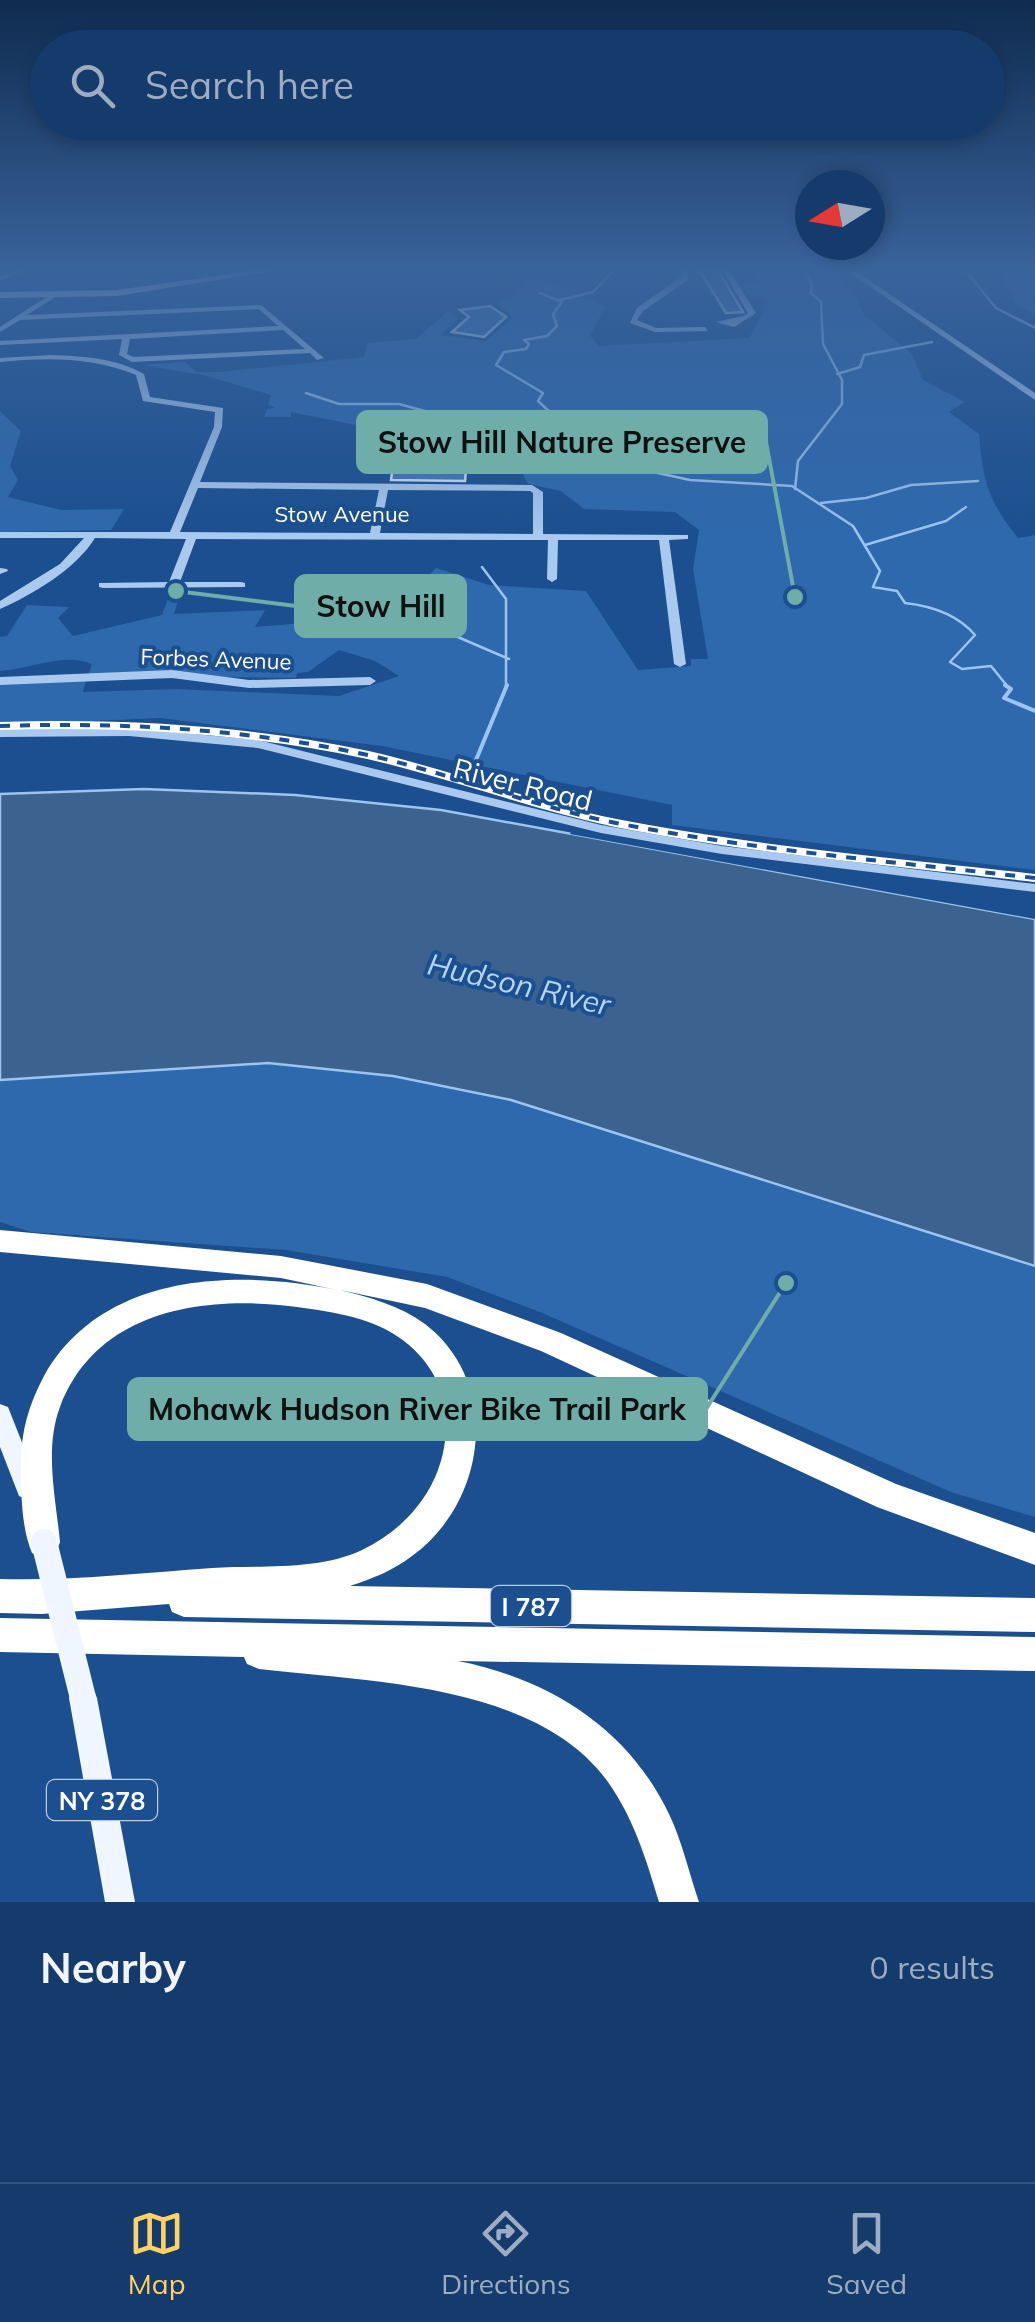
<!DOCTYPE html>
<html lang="en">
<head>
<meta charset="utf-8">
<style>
  :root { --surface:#143b6b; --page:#214673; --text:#f1f3f6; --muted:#9dadc1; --line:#33557e; --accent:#ffd166 }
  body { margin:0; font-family:Mulish,sans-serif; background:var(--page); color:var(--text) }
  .compass { position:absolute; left:795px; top:170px; width:90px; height:90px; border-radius:50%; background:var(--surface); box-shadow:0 5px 15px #0003; rotate:259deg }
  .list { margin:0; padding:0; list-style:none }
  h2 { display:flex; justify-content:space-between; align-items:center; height:130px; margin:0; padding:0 40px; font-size:42px }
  h2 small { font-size:32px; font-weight:400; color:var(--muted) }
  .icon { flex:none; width:55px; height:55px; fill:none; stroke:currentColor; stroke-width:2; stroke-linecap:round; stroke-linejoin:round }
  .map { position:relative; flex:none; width:1035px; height:1902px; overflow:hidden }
  .search { position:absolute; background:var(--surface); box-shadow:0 5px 15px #0003; left:30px; right:30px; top:30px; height:110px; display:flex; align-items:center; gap:25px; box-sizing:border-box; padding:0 35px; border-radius:55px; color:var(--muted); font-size:38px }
  .sheet { height:280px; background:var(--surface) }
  nav { display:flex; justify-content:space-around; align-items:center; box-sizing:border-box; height:140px; border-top:2px solid var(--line); background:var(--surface); font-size:28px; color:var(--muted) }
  nav a { display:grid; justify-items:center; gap:5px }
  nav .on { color:var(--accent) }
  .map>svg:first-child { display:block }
  .green { fill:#2e69ad }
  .water { fill:#3c6290; stroke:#9cc4f0; stroke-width:2.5 }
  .pier { fill:#1b4f8f }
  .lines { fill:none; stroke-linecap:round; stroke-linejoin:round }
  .stream-far1 { stroke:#9cc4f0; stroke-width:2.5 }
  .stream { stroke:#9cc4f0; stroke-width:4 }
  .building { fill:#4478b7; stroke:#cfe3fa; stroke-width:2.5 }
  .minor { fill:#a9c9ee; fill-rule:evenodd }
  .major { fill:#f0f6ff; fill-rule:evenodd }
  .highway { fill:#fff; fill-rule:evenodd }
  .rail-casing { stroke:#fff; stroke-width:8 }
  .rail { stroke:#1b4f8f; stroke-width:4; stroke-dasharray:10; stroke-linecap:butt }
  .major-bridge { stroke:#f0f6ff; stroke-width:26 }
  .labels { text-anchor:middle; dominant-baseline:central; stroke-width:8; stroke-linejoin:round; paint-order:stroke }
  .far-street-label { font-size:22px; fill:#fff; stroke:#1b4f8f }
  .shield { fill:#1b4f8f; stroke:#bbcadd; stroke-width:2.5 }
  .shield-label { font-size:25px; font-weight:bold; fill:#fff }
  .street-label { font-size:28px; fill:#fff; stroke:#1b4f8f }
  .water-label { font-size:30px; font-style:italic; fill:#b5d3f5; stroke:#1b4f8f }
  .leader { fill:none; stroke:#6fada8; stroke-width:4 }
  .callout-dot { fill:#6fada8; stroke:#1b4f8f; stroke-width:4 }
  .callout { fill:#6fada8; stroke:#6fada8; stroke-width:4 }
  .callout-label { font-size:30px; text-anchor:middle; font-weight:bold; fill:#111 }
</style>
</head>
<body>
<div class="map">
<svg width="1035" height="1902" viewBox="0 0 1035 1902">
  <rect width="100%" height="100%" fill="#1b4f8f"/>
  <path class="green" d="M749 270H829L857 299 864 315 912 354 923 380 965 402 949 412 979 434C983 482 988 500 1018 538L1035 535V870L672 825V805L382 746 160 718 0 725V682L86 680 83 692 177 689 339 696 399 676 375 661 339 650 308 672 297 673 296 678 88 675 92 664C63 652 32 669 0 671V637L7 636 27 605 69 607 58 618 73 636 162 615 172 588H182L174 614 265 610 255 627C304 623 364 620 408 595 418 589 428 576 436 568L489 585 586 591 638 670 691 666V659H708L693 569 699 530 675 512 584 509 561 491 528 484 513 456 291 412V417H264L267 409 275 408 268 404 271 395 203 375 142 365 185 362 197 372H219L364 357 367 343 416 339 448 311 458 318 441 335 486 341 513 317 497 303 513 296 529 280 570 287 605 307 590 336 599 346 749 338 764 313 765 298 750 296 742 284 760 283 753 275 757 272Z
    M1000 270H1035V314L1017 306Z
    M0 411 21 431 10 466 18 480 8 497 61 510 124 509 111 530 0 532Z
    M268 1063 393 1076 511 1100 1035 1266V1517L951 1492 540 1312 447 1277 286 1250 31 1232 0 1222V1080Z"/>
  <path class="water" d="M144 789 295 795 441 810 1035 919V1266L511 1100 393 1076 268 1063 0 1080V794Z"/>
  <path class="pier" d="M573 829 1018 910 1035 914V919L570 834Z"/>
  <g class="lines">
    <path class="stream-far1" d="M965 270 996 308 1035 328
      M540 293 562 302 553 314 557 326 547 336 524 340 529 344 526 349 504 352 496 365 543 393 538 401 568 429 607 445 611 457 626 466 690 480 792 486 853 526 880 571 873 587 897 591 905 603C932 606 957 614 975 635L950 662 962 669 991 666 1008 687
      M560 300 593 292 614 270
      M837 374 860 367 864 355 932 342
      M306 393 339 404H399L454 419 571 433
      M795 489 798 461 842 404V380L823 344 821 302 811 293 812 284 803 270
      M821 503 866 498 911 485 978 481
      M865 545 946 521 966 507
      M482 567 506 599V687
      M380 611 425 623 509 659"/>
    <path class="stream" d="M1005 685 1011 689 1004 698 1035 711
      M471 772 507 685"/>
  </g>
  <path class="building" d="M699 270H718L743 312 726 313Z
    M490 306 506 317 484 337 452 332 469 317 460 310Z
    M416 454 467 459 465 481 391 480 394 459H415Z"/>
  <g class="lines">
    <path class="minor" d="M16 270H26L0 280V276Z
      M681 270H689L688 280 643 311 637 320 656 328 705 327 708 331 655 332 630 323 637 308 681 277Z
      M722 270H729L756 313 734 327 716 322 744 316 748 313Z
      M846 270H854L1035 393V400Z
      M51 294 54 298 27 315 261 305 324 358 317 360 310 353 132 362 119 355 122 339 0 345V341L278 326 259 309 20 320 0 332V327ZM283 330 305 349 133 357 127 354 130 339Z
      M51 355C82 356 117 358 144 374L150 397 223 408 222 427 200 482 532 485 543 492V534L688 535V539L669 540 686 664 680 667 674 664 659 540H558L557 579 552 582 547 579 548 540 196 539 180 582H241L245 583V587L103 588 99 587V583L169 582 186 539 95 538C76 569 32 595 0 609V601L60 564 84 538H0V532H170L214 427 215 412 143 401 136 375C95 357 44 357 0 362V358ZM198 488 379 490 370 533 180 532ZM388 490 530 491 533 493V534L380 533Z
      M0 568 7 569 8 571 0 574Z
      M172 670 249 680 370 677 376 681 370 685 249 688 172 678 0 685V677Z
      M129 728 258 740 601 825 722 846 1035 884V892L722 854 601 833 258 748 129 736 0 737V729Z"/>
    <path class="major" d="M258 270H280L117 296 0 298V292L117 290Z
      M0 1404 8 1407 40 1488 37 1496 28 1500 19 1496 0 1447Z
      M83 1684 93 1688 97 1698 135 1902H105L69 1698 73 1688Z"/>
    <path class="highway" d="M0 1230 281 1256 427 1284 561 1333 896 1484 1035 1533V1565L877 1507 541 1351 425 1308 340 1290C369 1297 401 1306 425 1324 502 1383 487 1502 412 1556 394 1570 372 1579 350 1586L1035 1598V1632L184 1617 172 1612 169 1604 42 1614 0 1613V1579C70 1581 141 1573 212 1568 259 1565 318 1571 362 1550 406 1529 439 1490 445 1441 451 1401 436 1366 404 1341 375 1318 334 1312 297 1307 206 1295 97 1309 60 1407 44 1449 56 1499 60 1542L56 1553 44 1558 32 1553C21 1527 21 1491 21 1463 21 1431 29 1404 44 1376 102 1273 234 1269 337 1290L281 1278 0 1252Z
      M0 1618 1035 1637V1671L458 1661C549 1679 628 1728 669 1814 682 1841 689 1873 699 1902H659C646 1859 634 1819 608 1782 537 1683 369 1682 259 1669L247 1664 244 1657 0 1652Z"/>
    <g class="rail-casing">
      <path id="rail" d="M0 726C124 722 247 729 368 755 452 774 532 806 616 823 754 850 895 862 1035 878"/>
    </g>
    <use href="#rail" class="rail"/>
    <path class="major-bridge" d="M44 1542 83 1698"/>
  </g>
  <linearGradient id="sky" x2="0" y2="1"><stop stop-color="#0f2b4f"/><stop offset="0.5" stop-color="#39639b"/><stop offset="1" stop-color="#39639b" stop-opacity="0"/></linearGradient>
  <rect width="1035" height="536" fill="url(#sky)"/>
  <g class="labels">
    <g class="far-street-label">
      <text x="342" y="514">Stow Avenue</text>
      <text transform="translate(216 659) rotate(2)">Forbes Avenue</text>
    </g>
    <g class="shield">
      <rect x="491" y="1586" width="80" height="40" rx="8"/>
      <rect x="47" y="1780" width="110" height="40" rx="8"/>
    </g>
    <g class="shield-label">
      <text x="531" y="1606">I 787</text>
      <text x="102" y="1800">NY 378</text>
    </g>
    <g class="street-label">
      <text transform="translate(523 784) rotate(14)">River Road</text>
    </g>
    <g class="water-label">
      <text transform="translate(519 984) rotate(13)">Hudson River</text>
    </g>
  </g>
  <path class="leader" d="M795 597L766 442M176 591L296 606M786 1283L706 1409"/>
  <g class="callout-dot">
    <circle cx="795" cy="597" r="10"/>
    <circle cx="176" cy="591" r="10"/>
    <circle cx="786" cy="1283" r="10"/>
  </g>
  <g class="callout">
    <rect x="358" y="412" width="408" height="60" rx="10"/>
    <rect x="296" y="576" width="169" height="60" rx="10"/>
    <rect x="129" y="1379" width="577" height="60" rx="10"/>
  </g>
  <g class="callout-label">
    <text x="562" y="453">Stow Hill Nature Preserve</text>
    <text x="381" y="617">Stow Hill</text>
    <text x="417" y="1420">Mohawk Hudson River Bike Trail Park</text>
  </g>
</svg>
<svg class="compass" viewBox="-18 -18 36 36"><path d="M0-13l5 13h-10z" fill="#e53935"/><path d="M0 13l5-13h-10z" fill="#9dadc1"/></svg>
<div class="search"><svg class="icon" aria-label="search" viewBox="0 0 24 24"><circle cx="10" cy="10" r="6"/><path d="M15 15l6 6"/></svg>Search here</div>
</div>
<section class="sheet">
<h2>Nearby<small>0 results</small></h2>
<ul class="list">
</ul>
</section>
<nav>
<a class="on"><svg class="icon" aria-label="map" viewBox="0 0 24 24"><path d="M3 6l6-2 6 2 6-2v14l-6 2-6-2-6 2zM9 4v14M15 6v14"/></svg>Map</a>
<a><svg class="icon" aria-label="directions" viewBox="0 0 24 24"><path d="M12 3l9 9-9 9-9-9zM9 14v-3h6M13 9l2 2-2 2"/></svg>Directions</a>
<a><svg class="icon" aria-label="saved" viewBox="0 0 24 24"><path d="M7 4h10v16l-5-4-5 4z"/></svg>Saved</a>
</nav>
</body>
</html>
